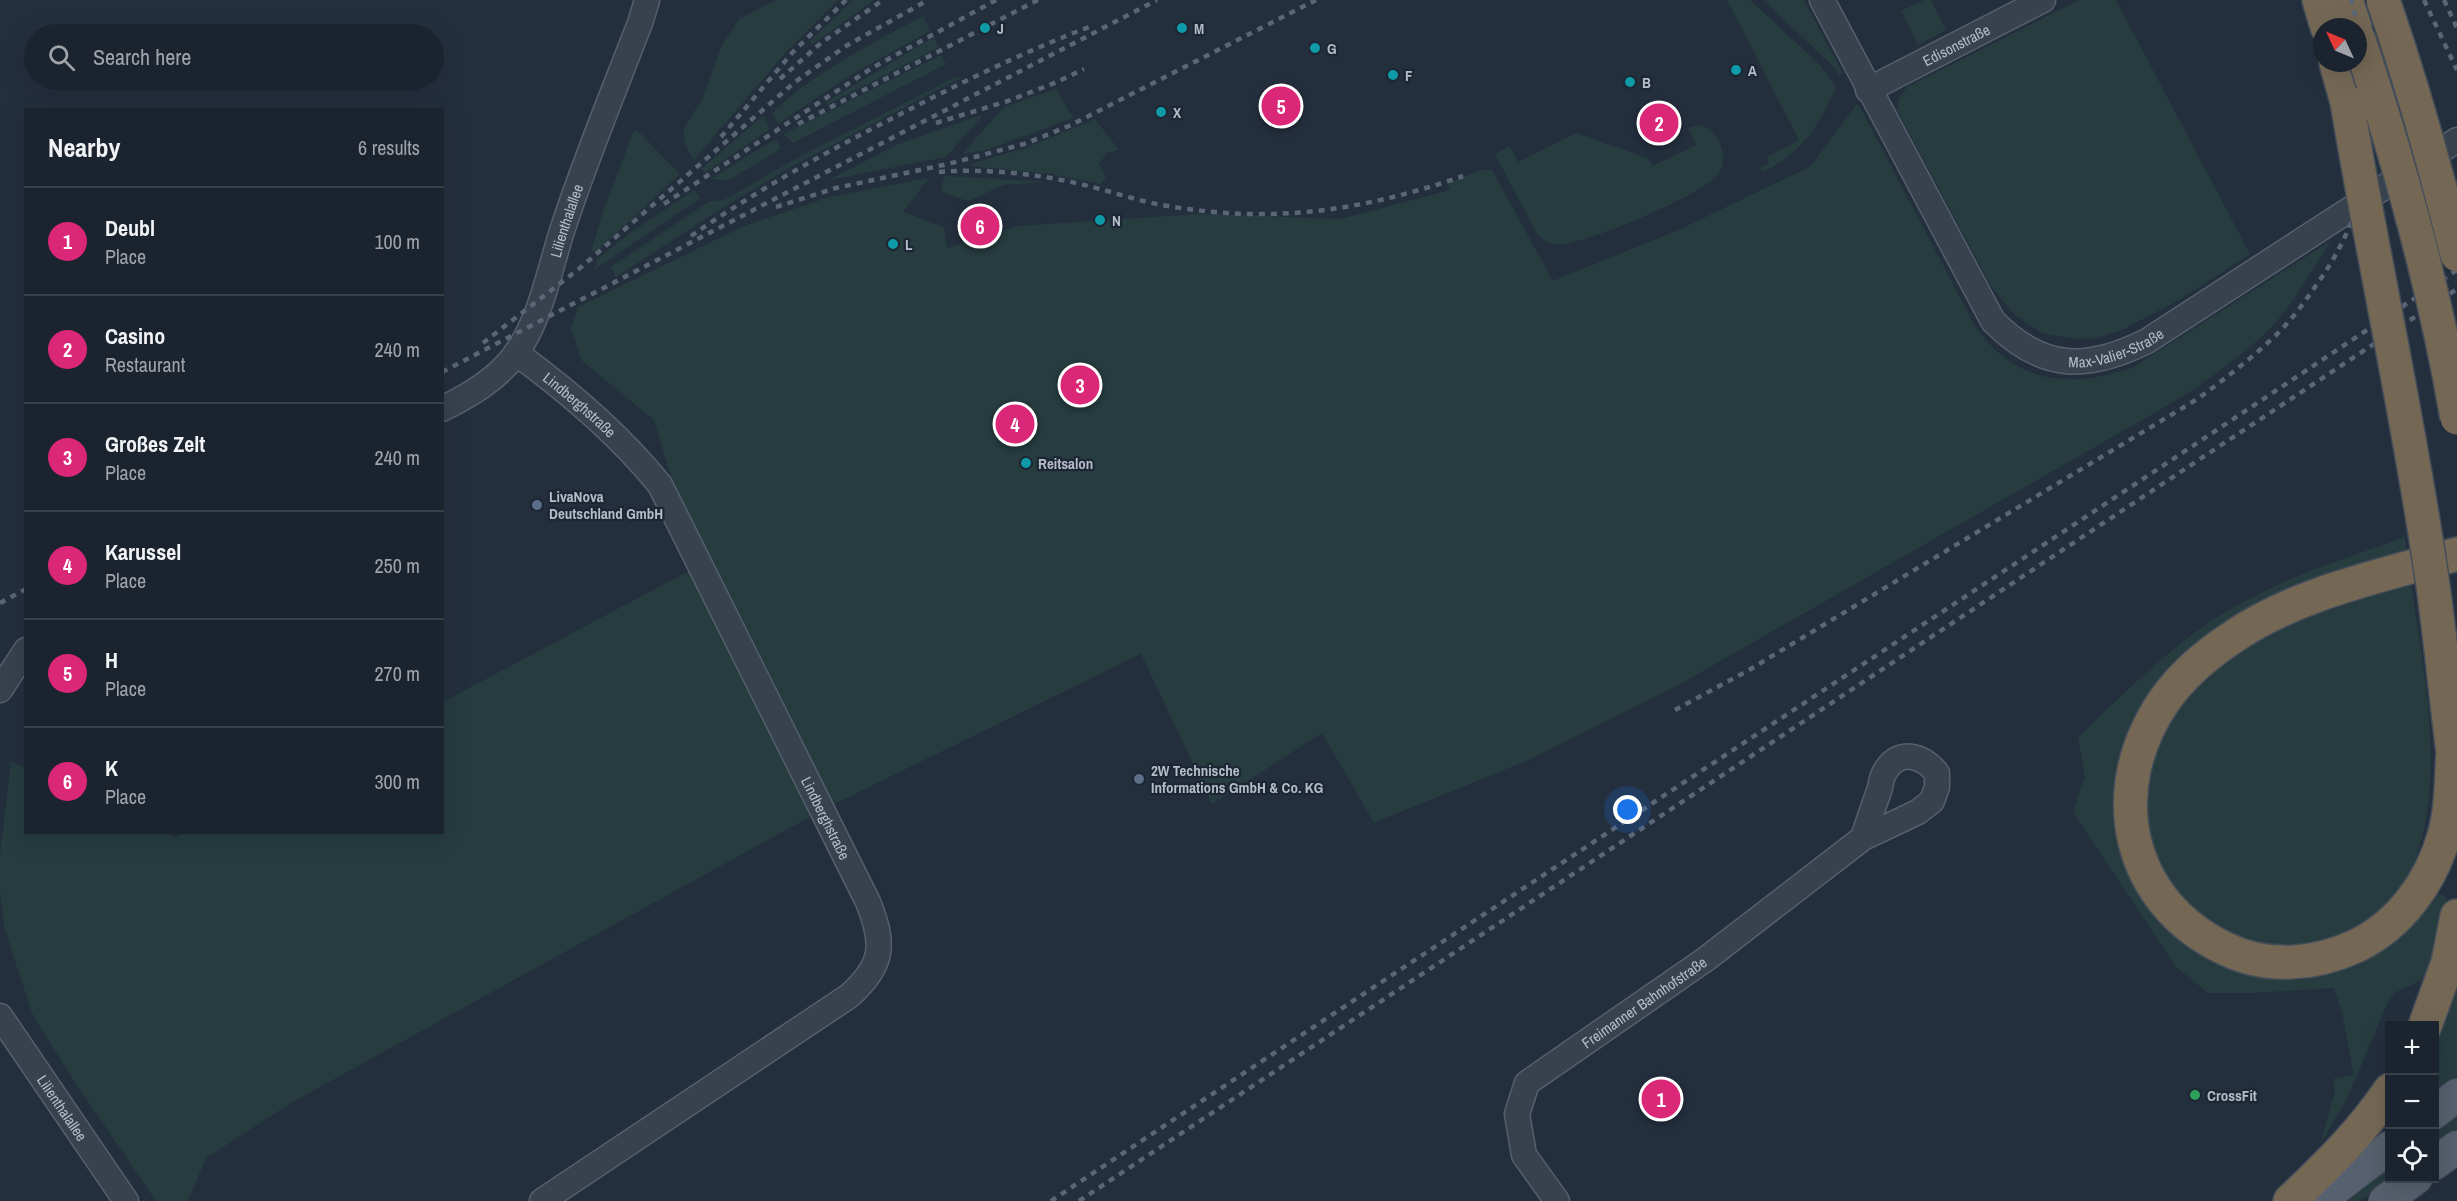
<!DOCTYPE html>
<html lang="en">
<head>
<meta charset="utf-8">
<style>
  :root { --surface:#1b232e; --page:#242b36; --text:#f1f3f6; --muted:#a0a4aa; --line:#39404a; --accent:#db2777 }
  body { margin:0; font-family:"Archivo Narrow",sans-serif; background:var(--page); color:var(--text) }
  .controls { position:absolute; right:18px; bottom:18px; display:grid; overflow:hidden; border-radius:0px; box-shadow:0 6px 24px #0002 }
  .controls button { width:54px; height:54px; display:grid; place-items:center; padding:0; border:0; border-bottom:2px solid var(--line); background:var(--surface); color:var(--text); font:30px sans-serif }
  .compass { position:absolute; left:2313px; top:18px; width:54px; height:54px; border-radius:50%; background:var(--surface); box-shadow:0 6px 24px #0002; rotate:314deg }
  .you { position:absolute; left:1628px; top:810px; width:21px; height:21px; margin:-15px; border:4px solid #fff; border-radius:50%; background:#1a73e8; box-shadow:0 0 0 9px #1a73e833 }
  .badge { display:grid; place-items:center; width:39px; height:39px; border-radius:50%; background:var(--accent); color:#fff; font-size:20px; font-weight:700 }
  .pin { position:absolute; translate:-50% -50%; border:3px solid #fff; box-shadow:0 2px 6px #0006 }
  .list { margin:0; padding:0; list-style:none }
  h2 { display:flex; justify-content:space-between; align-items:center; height:78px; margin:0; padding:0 24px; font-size:26px }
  h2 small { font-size:20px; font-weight:400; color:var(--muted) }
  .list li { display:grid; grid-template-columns:39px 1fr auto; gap:18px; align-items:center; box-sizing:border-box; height:108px; padding:0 24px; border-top:2px solid var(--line) }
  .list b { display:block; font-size:22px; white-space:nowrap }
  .list p { margin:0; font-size:20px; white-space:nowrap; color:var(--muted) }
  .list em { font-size:20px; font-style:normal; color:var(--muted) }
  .icon { flex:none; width:33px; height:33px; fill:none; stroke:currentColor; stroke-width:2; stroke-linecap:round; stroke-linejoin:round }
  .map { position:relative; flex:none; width:2457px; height:1201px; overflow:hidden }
  .search { position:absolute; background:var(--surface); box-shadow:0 6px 24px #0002; left:24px; top:24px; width:420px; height:66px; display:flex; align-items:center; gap:15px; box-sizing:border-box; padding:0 21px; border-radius:33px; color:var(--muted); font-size:22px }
  .panel { position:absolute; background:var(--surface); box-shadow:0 6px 24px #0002; left:24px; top:108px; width:420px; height:726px; border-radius:0px }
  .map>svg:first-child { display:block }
  .green { fill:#263c3f }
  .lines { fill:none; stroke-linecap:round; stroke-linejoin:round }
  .minor-casing { stroke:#565f6c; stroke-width:27 }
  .major-casing { stroke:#414a57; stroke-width:34 }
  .highway-casing { stroke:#434c59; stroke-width:36 }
  .minor { stroke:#38414e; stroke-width:24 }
  .major { stroke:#56606e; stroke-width:32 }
  .highway { stroke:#746855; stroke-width:33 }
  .rail { stroke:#5a6575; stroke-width:4.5; stroke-dasharray:6 6; stroke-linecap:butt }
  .highway-bridge-casing { stroke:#434c59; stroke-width:36; stroke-linecap:butt }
  .highway-bridge { stroke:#746855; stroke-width:33 }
  .culture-dot { fill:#0f9aa8; stroke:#1d2633; stroke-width:2 }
  .service-dot { fill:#5c6f8a; stroke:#1d2633; stroke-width:2 }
  .leisure-dot { fill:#2e9e5b; stroke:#1d2633; stroke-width:2 }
  .labels { text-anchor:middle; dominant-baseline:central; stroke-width:4.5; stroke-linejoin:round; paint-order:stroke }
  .poi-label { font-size:15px; font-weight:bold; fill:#b4bcc9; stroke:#1d2633; text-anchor:start }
  .street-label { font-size:15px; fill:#b4bcc9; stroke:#1d2633 }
</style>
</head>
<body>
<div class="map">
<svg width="2457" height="1201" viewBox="0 0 2457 1201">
  <rect width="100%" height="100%" fill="#242f3e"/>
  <path class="green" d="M776 0H838L786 52 694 160 685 145 684 128 702 99 722 45 739 19Z
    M853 0H874L813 44 810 41Z
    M1727 0H1750L1818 63 1836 87C1821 123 1802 153 1765 171L1759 168 1769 163 1767 157 1799 140Z
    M1763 0H1804L1842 72 1840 76 1833 66Z
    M1924 0H1931L1946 30 1918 45 1901 11Z
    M2079 0H2116L2250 254 2181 299 2122 330 2096 338 2076 339 2042 333 2015 315 1992 288 1897 110 1899 98 1907 87Z
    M923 16 930 31 849 76 778 124 773 114 776 109C820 69 871 44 923 16Z
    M934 37 939 47 827 105 826 102Z
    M941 55 946 64 793 143 784 134Z
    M963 77 796 164 730 203 616 277 611 267 710 201 724 200 799 157 953 78Z
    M1056 89 1073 118 987 150 962 154 1004 107Z
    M1859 105 1975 326C2016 384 2068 389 2132 368L2332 240C2316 263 2302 288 2286 310 2259 345 2220 371 2184 396L1677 686 1533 758 1374 823 1322 733 1212 804 1141 654 824 809 291 1103 206 1158 188 1201H156L70 1075 32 1013 4 927 0 890V855L11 761 25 768 26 832H164L175 837 186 832H442L443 702 698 566 654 420 582 361 571 329 578 307 744 226 829 197 929 178 903 212 944 227 947 248 1017 226 1199 214 1341 219 1450 190 1448 183 1482 170H1492L1553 281 1683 228 1811 166 1855 106Z
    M984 114 946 157 829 180 896 145Z
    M764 115 769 130 705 173 701 169Z
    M1095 119 1119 150 1107 153 1099 164 1106 177 1101 184 1051 174 971 166 972 163 1026 148Z
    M1698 125C1702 126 1709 128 1711 130 1723 140 1728 164 1717 176 1699 196 1590 242 1563 244 1553 245 1546 242 1538 236L1495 154 1510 146 1518 162 1576 133 1647 158 1653 166 1696 145 1688 128Z
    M634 130 641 134 680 174 598 250 591 252 603 211Z
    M776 139 781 147 777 151 729 180 710 179Z
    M945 176 1049 182 1004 185 968 201 941 192 943 180Z
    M694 190 700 198 594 270 597 259 630 233Z
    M2405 537 2407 556 2281 600 2124 758 2172 931 2200 953 2230 967 2389 944 2410 929 2435 893 2445 896 2448 907 2428 977 2396 992 2389 1000 2347 1099 2320 1144 2335 1091 2333 1079 2354 1075 2342 1013 2334 988 2252 993H2208L2176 967 2073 812 2085 776 2078 737C2125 693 2170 646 2224 613 2280 578 2344 559 2405 537Z
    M2411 583C2424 673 2446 774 2415 862L2423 867 2364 932 2287 955 2192 920 2145 845 2149 757 2174 713 2194 689 2221 666 2278 630 2352 601Z
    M2457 990V1083L2435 1099V1046Z
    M2457 1111V1134L2435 1150V1129Z
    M2389 1164 2390 1178 2393 1179 2360 1201H2343Z"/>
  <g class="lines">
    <g class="minor-casing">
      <g id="minor">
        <path id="s1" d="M1822 0 1993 321C2042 371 2087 371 2147 341L2457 140"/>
        <path id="s2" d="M1868 90 2043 0"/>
        <path id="s3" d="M516 353C568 391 619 434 660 485L868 902C885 944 884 965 849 996L542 1201"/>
        <path id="s4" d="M442 409C470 395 496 380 515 355 543 316 550 264 566 219 588 153 615 88 640 23L647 0"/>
        <path d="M0 690 26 650"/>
        <path id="s5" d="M0 1016 126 1201"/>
        <path id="s6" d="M1557 1201 1524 1155 1517 1114 1527 1083 1706 959 1863 838 1918 812 1932 801 1937 787V773C1923 756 1900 748 1886 770 1882 775 1881 782 1880 788 1874 805 1868 822 1863 838"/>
      </g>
    </g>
    <g class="major-casing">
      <path id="major" d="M2434 1113 2457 1095
        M2434 1164 2457 1147
        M2319 1201 2390 1147
        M2385 1201 2416 1178"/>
    </g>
    <g class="highway-casing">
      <path id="highway" d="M2319 0 2327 27
        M2346 0 2355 27
        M2336 63 2347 102
        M2453 752C2451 780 2452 809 2444 836 2431 882 2400 925 2356 946 2315 965 2267 969 2226 949 2126 902 2103 790 2164 701 2182 675 2207 654 2233 637 2299 592 2382 576 2457 554
        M2425 1026 2448 962 2457 916
        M2290 1201C2327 1166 2361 1133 2390 1090"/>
    </g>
    <use href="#minor" class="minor"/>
    <use href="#major" class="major"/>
    <use href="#highway" class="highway"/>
    <path class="rail" d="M2424 0 2457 70
      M2444 0 2457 28
      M780 79 821 43 883 0
      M936 123 1008 101 1057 82 1084 69
      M798 124 1038 0
      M721 137 792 53 846 0
      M939 172C988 168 1041 174 1088 186 1114 192 1141 202 1168 206 1273 224 1362 211 1463 176
      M664 204 872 68 996 0
      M776 207 836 188 948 164 1024 144 1069 126 1316 0
      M691 236C756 191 824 153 895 117 958 84 1021 53 1089 27
      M483 343 580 268 795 82 846 46 928 0
      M442 372 1157 0
      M0 603 26 589
      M1675 710 1749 670 2199 398C2227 377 2255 356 2280 331 2294 317 2306 300 2317 284 2382 193 2380 103 2351 0
      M1051 1201C1519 890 1990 582 2457 270
      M1079 1201 2457 289"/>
    <g class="highway-bridge-casing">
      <path id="highway-bridge" d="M2383 0C2412 84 2436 169 2457 255
        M2358 37C2399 161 2435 289 2457 418
        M2347 102C2373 259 2408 414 2431 572 2440 631 2445 692 2453 752"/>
    </g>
    <use href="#highway-bridge" class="highway-bridge"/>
  </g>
  <g class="culture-dot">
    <circle cx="985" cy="28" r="6"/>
    <circle cx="1182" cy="28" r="6"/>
    <circle cx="1315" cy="48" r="6"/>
    <circle cx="1736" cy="70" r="6"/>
    <circle cx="1393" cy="75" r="6"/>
    <circle cx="1630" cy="82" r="6"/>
    <circle cx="1161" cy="112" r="6"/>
    <circle cx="1100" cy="220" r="6"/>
    <circle cx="893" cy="244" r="6"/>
    <circle cx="1026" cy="463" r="6"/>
  </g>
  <g class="service-dot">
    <circle cx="537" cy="505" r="6"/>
    <circle cx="1139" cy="779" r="6"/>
  </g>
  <circle class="leisure-dot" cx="2195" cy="1095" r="6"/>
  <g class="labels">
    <g class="poi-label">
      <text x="997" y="28">J</text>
      <text x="1194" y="28">M</text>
      <text x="1327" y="48">G</text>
      <text x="1748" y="70">A</text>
      <text x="1405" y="75">F</text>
      <text x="1642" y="82">B</text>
      <text x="1173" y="112">X</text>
      <text x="1112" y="220">N</text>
      <text x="905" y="244">L</text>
      <text x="1038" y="463">Reitsalon</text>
      <text x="549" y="496">LivaNova<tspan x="549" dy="17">Deutschland GmbH</tspan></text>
      <text x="1151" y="770">2W Technische<tspan x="1151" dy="17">Informations GmbH &amp; Co. KG</tspan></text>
      <text x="2207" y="1095">CrossFit</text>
    </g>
    <g class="street-label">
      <text stroke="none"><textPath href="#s2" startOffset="99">Edisonstraße</textPath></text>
      <text stroke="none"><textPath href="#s4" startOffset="236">Lilienthalallee</textPath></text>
      <text stroke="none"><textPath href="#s1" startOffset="501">Max-Valier-Straße</textPath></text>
      <text stroke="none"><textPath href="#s3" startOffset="82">Lindberghstraße</textPath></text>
      <text stroke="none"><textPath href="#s3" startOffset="568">Lindberghstraße</textPath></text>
      <text stroke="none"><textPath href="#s6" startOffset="273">Freimanner Bahnhofstraße</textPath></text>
      <text stroke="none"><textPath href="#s5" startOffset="111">Lilienthalallee</textPath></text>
    </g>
  </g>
</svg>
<div class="controls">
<button>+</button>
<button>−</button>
<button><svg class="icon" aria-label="locate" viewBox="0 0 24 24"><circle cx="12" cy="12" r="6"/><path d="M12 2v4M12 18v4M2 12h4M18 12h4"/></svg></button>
</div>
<svg class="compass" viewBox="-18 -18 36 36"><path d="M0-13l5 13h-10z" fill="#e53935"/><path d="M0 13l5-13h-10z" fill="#a0a4aa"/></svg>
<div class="you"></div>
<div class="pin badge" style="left:1661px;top:1099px">1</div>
<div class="pin badge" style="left:1659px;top:123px">2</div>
<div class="pin badge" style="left:1080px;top:385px">3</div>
<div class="pin badge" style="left:1015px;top:424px">4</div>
<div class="pin badge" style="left:1281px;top:106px">5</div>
<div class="pin badge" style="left:980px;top:226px">6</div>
<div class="search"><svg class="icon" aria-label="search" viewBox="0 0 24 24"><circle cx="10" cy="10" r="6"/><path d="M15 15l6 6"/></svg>Search here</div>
<section class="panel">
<h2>Nearby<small>6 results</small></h2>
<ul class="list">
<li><span class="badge">1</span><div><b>Deubl</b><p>Place</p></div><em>100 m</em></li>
<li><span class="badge">2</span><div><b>Casino</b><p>Restaurant</p></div><em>240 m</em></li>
<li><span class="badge">3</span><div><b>Großes Zelt</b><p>Place</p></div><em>240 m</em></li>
<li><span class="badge">4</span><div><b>Karussel</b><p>Place</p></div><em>250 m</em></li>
<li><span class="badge">5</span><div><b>H</b><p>Place</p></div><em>270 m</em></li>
<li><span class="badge">6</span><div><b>K</b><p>Place</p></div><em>300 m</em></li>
</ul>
</section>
</div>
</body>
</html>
